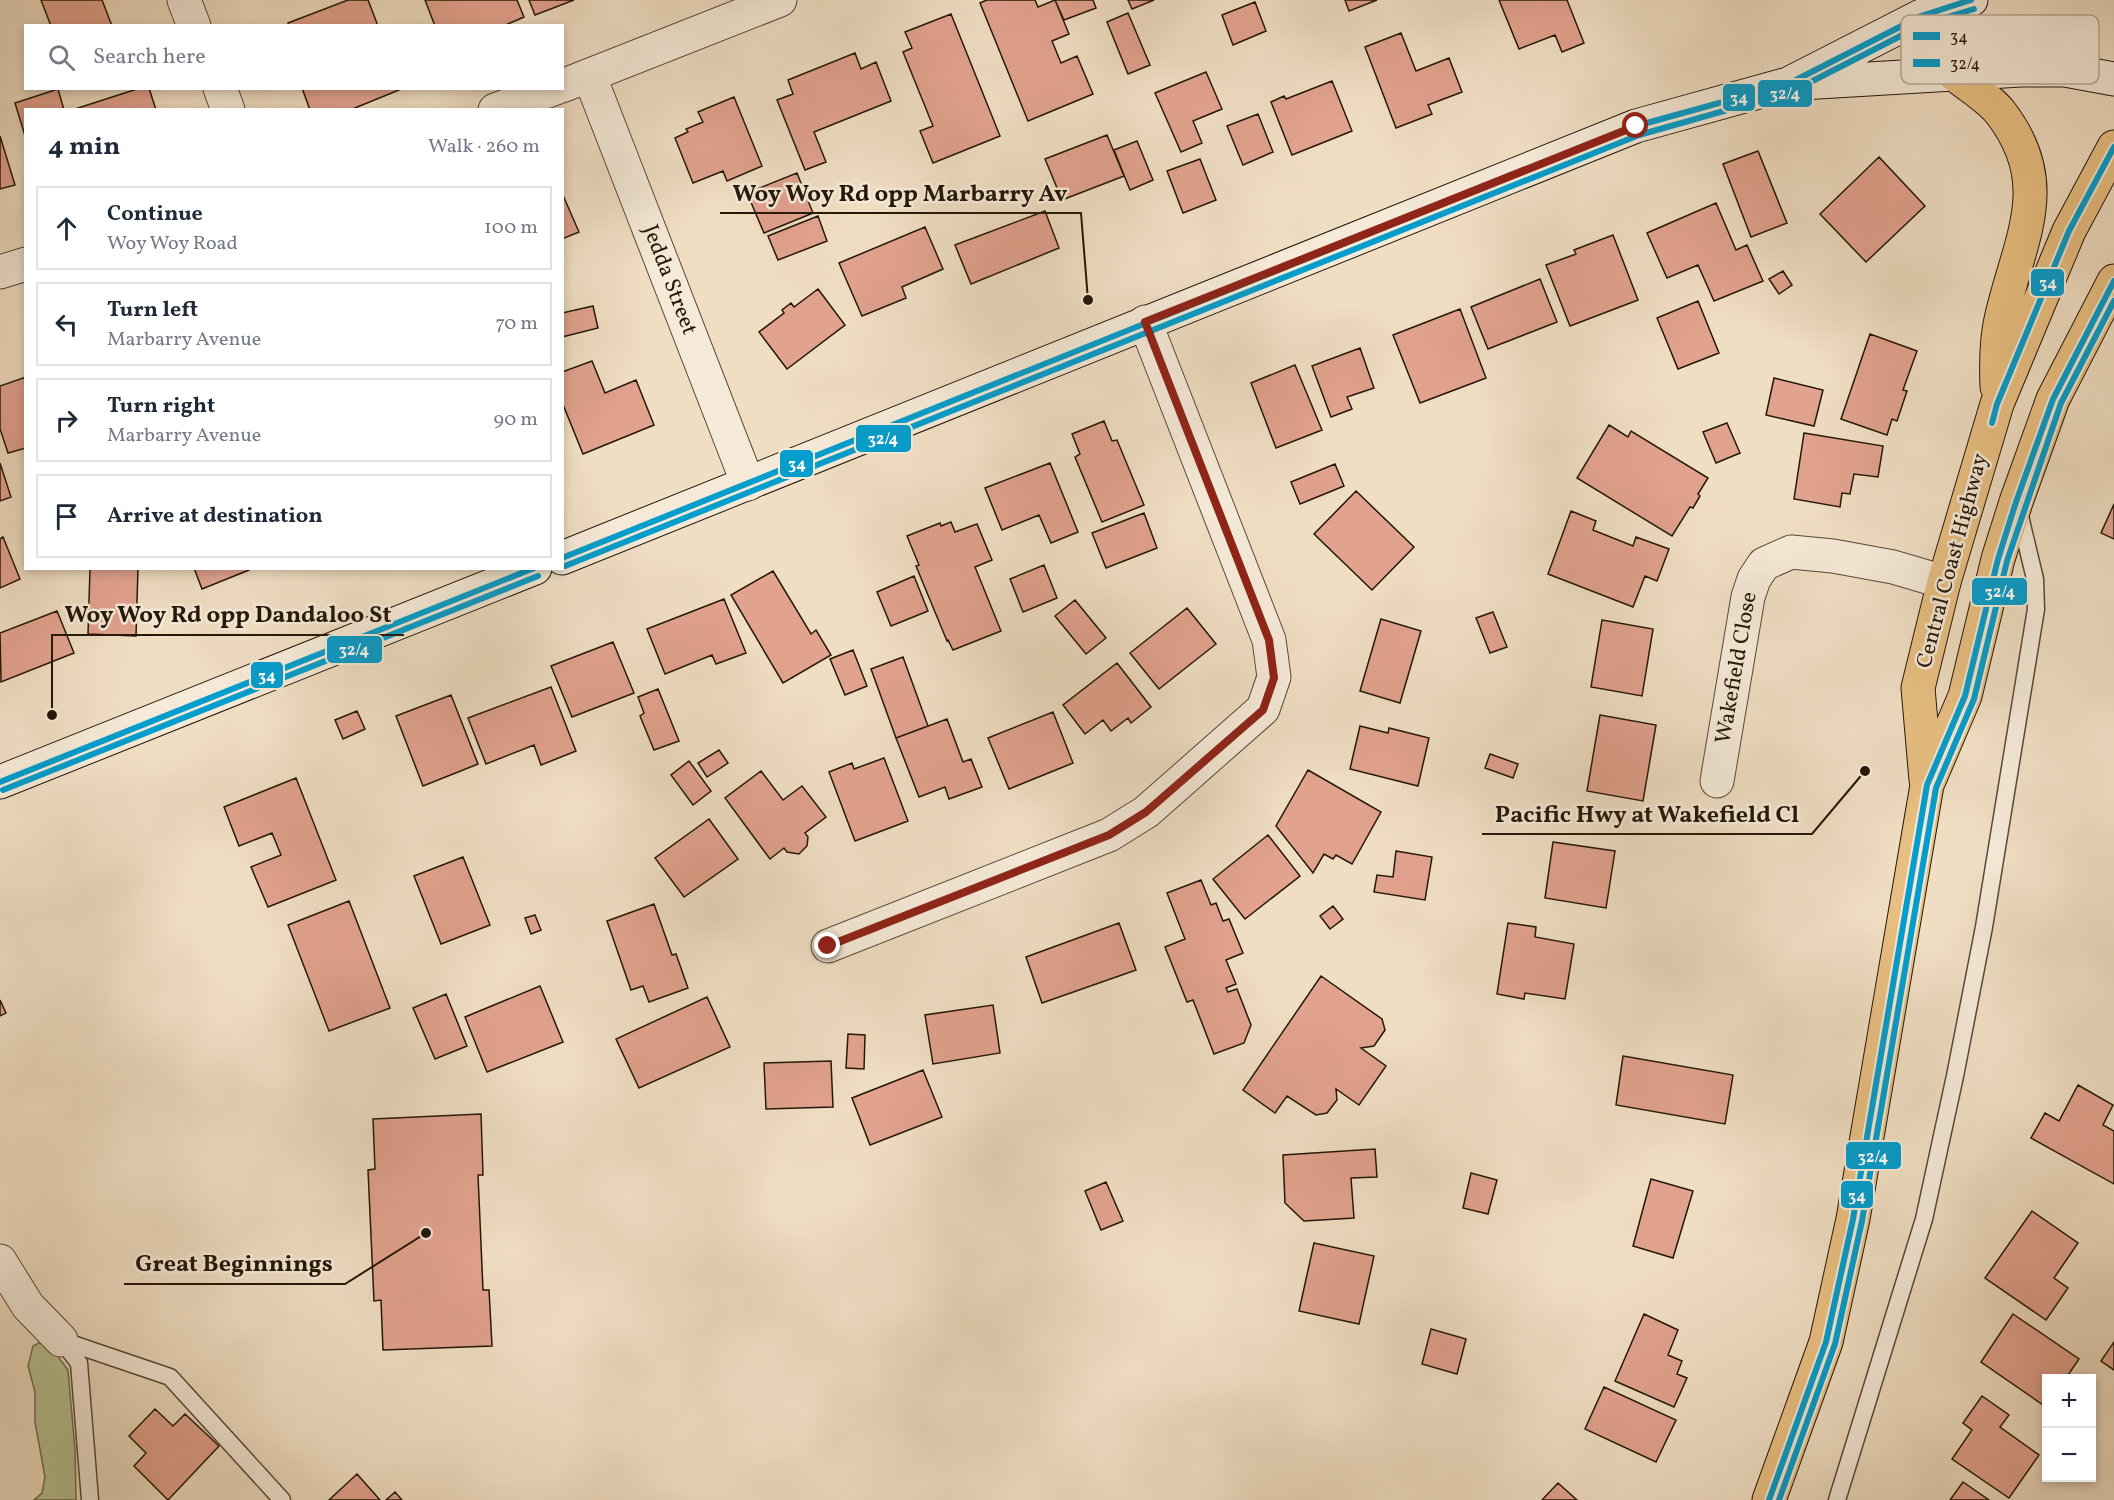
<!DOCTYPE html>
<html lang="en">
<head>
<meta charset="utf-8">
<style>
  :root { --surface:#fff; --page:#f2f2f3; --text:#1f2937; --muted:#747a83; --line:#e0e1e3 }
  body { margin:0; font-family:Vollkorn,serif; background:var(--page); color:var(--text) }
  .controls { position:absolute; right:18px; bottom:18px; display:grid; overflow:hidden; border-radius:0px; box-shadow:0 3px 9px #0003 }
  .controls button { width:54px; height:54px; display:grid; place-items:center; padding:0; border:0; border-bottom:2px solid var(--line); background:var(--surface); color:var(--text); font:30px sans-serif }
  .stop { position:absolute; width:18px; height:18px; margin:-14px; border:4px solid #8f2418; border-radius:50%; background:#fff }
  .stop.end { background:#8f2418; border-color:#fff; box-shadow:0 2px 6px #0008 }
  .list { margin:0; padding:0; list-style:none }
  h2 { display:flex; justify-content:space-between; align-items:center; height:78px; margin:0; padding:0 24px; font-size:26px }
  h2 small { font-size:20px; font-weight:400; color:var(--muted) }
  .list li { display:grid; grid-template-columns:39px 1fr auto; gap:18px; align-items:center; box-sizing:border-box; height:84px; margin:0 12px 12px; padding:0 12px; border:2px solid var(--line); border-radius:0px }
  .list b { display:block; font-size:22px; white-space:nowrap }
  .list p { margin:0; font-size:20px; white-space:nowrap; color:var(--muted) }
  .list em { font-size:20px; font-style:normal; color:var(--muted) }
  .icon { flex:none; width:33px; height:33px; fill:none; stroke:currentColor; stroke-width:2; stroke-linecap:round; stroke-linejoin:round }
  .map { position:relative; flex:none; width:2114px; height:1500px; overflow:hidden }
  .search { position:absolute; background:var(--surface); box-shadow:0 3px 9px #0003; left:24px; top:24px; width:540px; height:66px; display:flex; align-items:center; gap:15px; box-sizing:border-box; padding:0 21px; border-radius:0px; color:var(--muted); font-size:22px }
  .panel { position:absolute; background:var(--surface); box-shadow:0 3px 9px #0003; left:24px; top:108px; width:540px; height:462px; border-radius:0px }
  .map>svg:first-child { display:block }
  .green { fill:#b7c295; stroke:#6e6c4e; stroke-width:1.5 }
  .building { fill:#e1a28e; stroke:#241608; stroke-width:1.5 }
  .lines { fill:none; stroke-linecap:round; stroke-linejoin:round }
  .service-casing { stroke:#574837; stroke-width:19 }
  .minor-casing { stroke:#574837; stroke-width:35 }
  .secondary-casing { stroke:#241608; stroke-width:35 }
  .trunk-casing { stroke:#241608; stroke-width:35 }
  .service { stroke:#f5ead8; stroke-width:16 }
  .minor { stroke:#f5ead8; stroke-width:33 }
  .secondary { stroke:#f5ead8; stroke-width:33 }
  .trunk { stroke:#e8bf82; stroke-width:33 }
  .bus-1-casing { stroke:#f5ead8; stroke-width:10 }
  .bus-2-casing { stroke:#f5ead8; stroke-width:10 }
  .bus-1 { stroke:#059dcc; stroke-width:6 }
  .bus-2 { stroke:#059dcc; stroke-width:6 }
  .route { stroke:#8f2418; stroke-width:8 }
  .labels { text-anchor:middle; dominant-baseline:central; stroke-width:5; stroke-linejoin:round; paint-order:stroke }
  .street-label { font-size:22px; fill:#241608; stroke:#f5ead8 }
  .key { fill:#f5ead8; stroke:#b6aa9a; stroke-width:1.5 }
  .key-label { font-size:16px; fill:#241608 }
  .leader { fill:none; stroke:#241608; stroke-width:2 }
  .callout-dot { fill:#241608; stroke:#f5ead8; stroke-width:2 }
  .callout-label { font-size:24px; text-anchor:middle; font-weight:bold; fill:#241608; stroke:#f5ead8; stroke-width:5; stroke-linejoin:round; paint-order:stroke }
  .line-badge { stroke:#f5ead8; stroke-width:2 }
  .badge-label { font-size:16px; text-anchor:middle; font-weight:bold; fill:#fff }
</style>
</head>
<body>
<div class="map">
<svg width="2114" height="1500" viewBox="0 0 2114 1500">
  <rect width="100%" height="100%" fill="#f0dec3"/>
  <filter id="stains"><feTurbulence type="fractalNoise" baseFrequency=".00333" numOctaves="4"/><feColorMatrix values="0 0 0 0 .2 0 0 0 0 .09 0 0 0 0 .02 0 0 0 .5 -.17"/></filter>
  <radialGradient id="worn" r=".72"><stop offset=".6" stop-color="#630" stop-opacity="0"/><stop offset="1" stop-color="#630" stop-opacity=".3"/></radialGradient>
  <path class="green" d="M43 1341 53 1350 68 1370 75 1450 76 1500H34L42 1493 45 1477 35 1422V1392L28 1366 33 1346Z"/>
  <path class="building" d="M41 0H102L112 26H51Z
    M348 0H368L378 26H289L288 23Z
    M425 0H517L524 17 503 26H435Z
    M529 0H574L535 15Z
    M987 0H1035L1038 7 1055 0 1069 34 1052 41 1061 63 1077 56 1093 94 1028 121 980 3Z
    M1055 0H1093L1096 8 1064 20Z
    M1128 0H1154L1132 9Z
    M1345 0H1377L1349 11Z
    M1499 0H1567L1584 43 1562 52 1555 35 1519 49Z
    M1255 2 1266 31 1233 45 1222 15Z
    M1128 13 1150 65 1128 74 1107 22Z
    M951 14 1000 136 933 163 920 131 933 126 903 52 912 48 905 32Z
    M1401 33 1416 71 1449 58 1462 92 1428 105 1432 114 1396 128 1365 47Z
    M855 53 861 69 876 62 891 101 814 132 826 162 805 170 777 100 793 94 788 80Z
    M1206 72 1222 109 1193 121 1202 143 1181 152 1155 93Z
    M1332 81 1352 131 1292 155 1271 102 1284 96 1286 99Z
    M140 88H149L156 110H72Z
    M302 88H399V90L350 110H310Z
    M58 89 64 110H26V139L15 103Z
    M734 97 762 166 727 181 723 171 693 183 675 138 688 132 686 129 703 122 698 112Z
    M1258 114 1273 152 1243 165 1227 126Z
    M1107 135 1124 176 1062 200 1045 159Z
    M0 136 15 185 0 189Z
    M1137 141 1153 180 1130 190 1114 150Z
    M1758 151 1787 223 1751 237 1723 164Z
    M1879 157 1925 206 1866 262 1820 214Z
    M1200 159 1216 200 1183 213 1167 171Z
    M797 173 813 213 764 233 747 193Z
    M562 193 579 232 562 239Z
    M1716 203 1736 250 1747 245 1763 281 1714 301 1698 265 1667 278 1647 233Z
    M1045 211 1059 248 971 284 955 245Z
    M818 216 827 241 778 260 768 236Z
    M925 227 943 269 902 287 906 298 862 316 839 263Z
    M1613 235 1638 300 1570 326 1546 265 1576 254 1574 250Z
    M1783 271 1792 285 1779 294 1769 279Z
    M1540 279 1557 322 1488 349 1471 307Z
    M818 289 845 325 787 369 759 332 784 313 782 310 791 303 794 307Z
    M1698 301 1719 353 1678 369 1657 318Z
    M593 306 598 328 562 337V313Z
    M1460 309 1486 378 1420 403 1393 335Z
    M1870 334 1917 351 1903 390 1907 391 1897 421 1892 419 1887 435 1841 419Z
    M1360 348 1374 388 1347 397 1352 409 1331 417 1312 366Z
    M592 361 605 393 636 380 654 425 583 454 562 402V372Z
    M1295 365 1322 430 1276 448 1251 383Z
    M26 377V448L8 453 0 429V386Z
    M1774 378 1823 390 1814 426 1766 415Z
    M1104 421 1112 441 1117 440 1144 505 1102 522 1075 457 1080 454 1072 434Z
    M1727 423 1740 453 1716 463 1703 432Z
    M1609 425 1628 437 1631 431 1708 478 1698 494 1700 496 1693 508 1690 507 1672 536 1577 478Z
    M1804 433 1883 446 1878 477 1854 474 1850 494 1842 493 1840 507 1794 499Z
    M0 463 11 497 0 501Z
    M1050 463 1078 532 1051 543 1039 515 1002 530 985 488Z
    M1335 464 1344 486 1300 504 1291 482Z
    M1356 491 1414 547 1372 590 1314 534Z
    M2114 504V539L2101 533Z
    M1571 511 1596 521 1593 530 1633 546 1636 537 1669 549 1657 581 1645 576 1633 607 1548 574Z
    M1144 513 1157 548 1106 568 1092 533Z
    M951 522 955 532 977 524 992 560 975 567 1001 631 953 650 948 640 947 641 916 566 919 565 907 536 940 523 941 526Z
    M3 537 20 579 0 588V539Z
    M1044 565 1057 598 1023 612 1010 579Z
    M90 568H138L136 636 88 634Z
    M194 568H248L249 570 202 589Z
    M773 571 811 634 816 630 831 655 783 683 731 595Z
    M914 576 928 611 891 626 877 592Z
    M724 599 746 653 716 664 712 655 665 674 647 629Z
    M1075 600 1106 638 1086 654 1055 616Z
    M1187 608 1216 644 1159 689 1130 653Z
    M57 611 74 653 1 682 0 633Z
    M1493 612 1507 647 1490 653 1476 618Z
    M1381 619 1421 631 1400 703 1360 691Z
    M1602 620 1653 629 1642 696 1591 687Z
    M613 642 634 693 572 717 551 666Z
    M853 650 867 686 845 695 830 659Z
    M903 657 928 726 896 738 871 669Z
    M1117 663 1151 707 1131 723 1128 718 1111 731 1103 720 1085 734 1063 705Z
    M551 687 576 751 541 765 534 745 486 764 468 718Z
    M658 689 679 741 654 750 640 716 644 713 638 697Z
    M451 695 478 764 423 786 396 716Z
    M357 711 365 729 343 739 335 720Z
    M1053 712 1073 763 1009 789 988 738Z
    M1600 715 1656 725 1643 801 1587 791Z
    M947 719 963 762 971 759 982 787 949 799 945 787 919 797 896 738Z
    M1360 726 1388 733 1389 728 1429 738 1418 786 1350 769Z
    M719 750 728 763 707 777 698 763Z
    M1490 754 1518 764 1513 778 1485 768Z
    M884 758 908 821 855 841 829 772 852 763 854 769Z
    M689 761 711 791 693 805 671 775Z
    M1308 770 1381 812 1352 864 1336 855 1333 859 1324 854 1313 873 1276 826Z
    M761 771 783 800 802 786 826 817 805 833 808 837 807 846 799 854 787 852 784 848 770 859 725 798Z
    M296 778 336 880 268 907 251 867 281 855 272 833 239 846 224 807Z
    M709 819 738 859 684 897 655 858Z
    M1268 835 1300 876 1245 919 1213 879Z
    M1553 842 1615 851 1606 908 1545 898Z
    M1396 851 1432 857 1425 900 1374 892 1377 875 1393 877Z
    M463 857 490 925 441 944 414 876Z
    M1201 880 1211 905 1216 903 1223 921 1229 919 1243 953 1226 960 1236 984 1226 988 1228 992 1237 989 1251 1025 1244 1043 1214 1054 1193 1000 1187 1002 1165 947 1185 939 1167 893Z
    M349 901 390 1008 329 1031 288 925Z
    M654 904 672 955 676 954 688 988 649 1002 643 986 631 990 607 921Z
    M1333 906 1343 919 1330 929 1320 916Z
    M535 915 541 930 531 934 525 918Z
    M1119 923 1136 970 1042 1003 1026 957Z
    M1508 923 1536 927 1535 937 1574 944 1565 999 1525 993 1524 999 1497 994Z
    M1321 976 1382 1019 1385 1030 1374 1046 1361 1048 1386 1066 1359 1105 1336 1089 1337 1100 1327 1113 1316 1115 1287 1096 1275 1113 1243 1090Z
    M540 986 563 1042 487 1072 465 1017Z
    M446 994 467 1046 435 1059 413 1008Z
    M707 997 730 1047 639 1088 616 1039Z
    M0 1000 6 1013 0 1016Z
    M993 1005 1000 1053 933 1064 925 1015Z
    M848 1034 865 1035 864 1069 846 1068Z
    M1623 1056 1733 1075 1725 1124 1616 1105Z
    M831 1061 833 1107 766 1109 764 1063Z
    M923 1070 942 1117 870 1145 852 1098Z
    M2078 1085 2113 1105 2103 1125 2114 1131V1184L2031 1138 2045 1113 2059 1121Z
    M481 1114 483 1175H478L483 1290H489L492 1346 383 1350 381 1300 374 1301 368 1170 375 1169 373 1119Z
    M1375 1149 1377 1177 1351 1178 1354 1218 1304 1221 1285 1203 1283 1155Z
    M1471 1173 1497 1180 1488 1214 1463 1208Z
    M1651 1179 1693 1191 1673 1258 1633 1246Z
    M1106 1182 1123 1221 1101 1230 1085 1191Z
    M2032 1211 2078 1243 2054 1278 2068 1288 2046 1320 1985 1278Z
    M1314 1243 1374 1256 1359 1324 1299 1311Z
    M1644 1314 1678 1330 1668 1355 1682 1361 1677 1374 1687 1378 1674 1407 1615 1381Z
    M2013 1314 2079 1359 2066 1378H2046V1407L1981 1362Z
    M1431 1329 1466 1339 1457 1374 1422 1364Z
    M2114 1342V1370L2101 1361Z
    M1604 1387 1676 1420 1656 1462 1585 1429Z
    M1982 1396 2009 1415 2000 1427 2039 1455 2009 1498 1952 1459 1972 1430 1963 1423Z
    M155 1409 173 1426 185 1414 219 1446 168 1500 134 1466 146 1453 129 1436Z
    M357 1474 380 1500H329Z
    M1963 1482 1989 1500H1950Z
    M1558 1483 1577 1500H1542Z
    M395 1492 402 1500H386Z"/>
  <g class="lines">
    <g class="service-casing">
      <path id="service" d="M61 1340 170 1377 282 1500
        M61 1340 79 1363 90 1500
        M1837 1500 1924 1219 1955 1076 1984 927 2036 609 2035 579 2018 508"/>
    </g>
    <g class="minor-casing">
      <path id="minor" d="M184 0 194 26
        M590 77 748 484
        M562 86 780 0
        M220 88 228 110
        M495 110 556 88
        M0 272 26 264
        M1717 781 1748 597 1754 579 1764 564 1791 552 1833 556 1893 567 1944 582
        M828 946 1109 835 1146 812 1263 709 1274 677 1269 640 1145 322
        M0 1261 28 1306 61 1340"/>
    </g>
    <g class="secondary-casing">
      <path id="secondary" d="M1801 83 2021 70H2065L2114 79
        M562 558 1636 126 1788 84 1921 16 1971 0
        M0 782 535 568"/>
    </g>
    <g class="trunk-casing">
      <path id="trunk" d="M1954 74C1967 85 1989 98 2000 112 2056 184 2020 238 2002 315 1996 338 1996 363 1997 387
        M1926 780 1918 688 1944 582 1997 404 2069 231 2114 147
        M1769 1500 1826 1342 1853 1219 1927 785 1965 696 1998 559 2016 502 2053 399 2114 281"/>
    </g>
    <use href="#service" class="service"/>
    <use href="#minor" class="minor"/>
    <use href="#secondary" class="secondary"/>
    <use href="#trunk" class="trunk"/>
    <g class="bus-1-casing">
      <path id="bus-1" d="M1992 423 1997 404 2069 231 2114 147
        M562 558 1636 126 1788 84 1921 16 1971 0
        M0 782 534 568
        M1769 1500 1826 1342 1853 1219 1927 785 1965 696 1998 559 2016 502 2053 399 2114 281"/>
    </g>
    <g class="bus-2-casing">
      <path id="bus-2" d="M565 566 1639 135 1791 92 1924 24 1974 9
        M3 790 538 576
        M1779 1500 1835 1344 1862 1221 1936 788 1974 699 2007 561 2061 403 2114 301"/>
    </g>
    <use href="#bus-1" class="bus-1"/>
    <use href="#bus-2" class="bus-2"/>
  </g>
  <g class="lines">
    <path class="route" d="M828 946 1109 835 1146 812 1263 710 1274 678 1269 640 1145 322 1636 126"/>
  </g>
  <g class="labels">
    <g class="street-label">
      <text transform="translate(669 280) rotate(69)">Jedda Street</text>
      <text transform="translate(1953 561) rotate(-75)">Central Coast Highway</text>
      <text transform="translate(1737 668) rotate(-80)">Wakefield Close</text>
    </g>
  </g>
  <rect x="1901" y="15" width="198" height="69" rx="9" class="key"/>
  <rect x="1913" y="32" width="27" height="8" fill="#059dcc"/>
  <rect x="1913" y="59" width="27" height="8" fill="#059dcc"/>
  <g class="key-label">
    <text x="1950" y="42">34</text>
    <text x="1950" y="69">32/4</text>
  </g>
  <path class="leader" d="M1088 300L1081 213H720M52 715L52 635H404M1865 771L1812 834H1482M426 1233L345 1284H124"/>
  <g class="callout-dot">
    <circle cx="1088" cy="300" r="6"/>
    <circle cx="52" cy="715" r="6"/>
    <circle cx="1865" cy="771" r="6"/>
    <circle cx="426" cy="1233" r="6"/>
  </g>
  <g class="callout-label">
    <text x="900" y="201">Woy Woy Rd opp Marbarry Av</text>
    <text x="228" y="622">Woy Woy Rd opp Dandaloo St</text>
    <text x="1647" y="822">Pacific Hwy at Wakefield Cl</text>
    <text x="234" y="1271">Great Beginnings</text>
  </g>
  <g class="line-badge">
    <rect x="1757" y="79" width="56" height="29" rx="6" fill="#059dcc"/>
    <rect x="1722" y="83" width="34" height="29" rx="6" fill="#059dcc"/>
    <rect x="2030" y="268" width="35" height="29" rx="6" fill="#059dcc"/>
    <rect x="855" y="424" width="57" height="29" rx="6" fill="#059dcc"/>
    <rect x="779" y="449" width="35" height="29" rx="6" fill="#059dcc"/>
    <rect x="1971" y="577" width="57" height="29" rx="6" fill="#059dcc"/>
    <rect x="326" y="635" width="57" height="29" rx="6" fill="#059dcc"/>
    <rect x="250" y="661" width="34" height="28" rx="6" fill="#059dcc"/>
    <rect x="1845" y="1141" width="57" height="29" rx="6" fill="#059dcc"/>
    <rect x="1840" y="1180" width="34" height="29" rx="6" fill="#059dcc"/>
  </g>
  <g class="badge-label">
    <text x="1785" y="99">32/4</text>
    <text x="1739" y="103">34</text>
    <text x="2048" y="288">34</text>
    <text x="883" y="444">32/4</text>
    <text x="797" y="469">34</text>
    <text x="2000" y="597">32/4</text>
    <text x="354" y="655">32/4</text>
    <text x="267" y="681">34</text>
    <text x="1873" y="1162">32/4</text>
    <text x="1857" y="1201">34</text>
  </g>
  <rect width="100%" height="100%" filter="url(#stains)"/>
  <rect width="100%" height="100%" fill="url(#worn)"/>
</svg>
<div class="controls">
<button>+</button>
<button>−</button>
</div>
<div class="stop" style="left:1636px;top:126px"></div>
<div class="stop end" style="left:828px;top:946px"></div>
<div class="search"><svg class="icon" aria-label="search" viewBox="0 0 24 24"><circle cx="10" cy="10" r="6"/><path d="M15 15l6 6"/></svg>Search here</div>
<section class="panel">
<h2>4 min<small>Walk · 260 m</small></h2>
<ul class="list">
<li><svg class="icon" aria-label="ahead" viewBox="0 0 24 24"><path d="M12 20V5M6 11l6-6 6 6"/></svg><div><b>Continue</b><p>Woy Woy Road</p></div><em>100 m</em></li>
<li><svg class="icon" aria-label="left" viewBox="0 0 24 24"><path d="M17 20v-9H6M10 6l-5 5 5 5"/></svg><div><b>Turn left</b><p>Marbarry Avenue</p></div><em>70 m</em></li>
<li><svg class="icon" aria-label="right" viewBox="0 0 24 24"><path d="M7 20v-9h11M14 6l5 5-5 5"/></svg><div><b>Turn right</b><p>Marbarry Avenue</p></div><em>90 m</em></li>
<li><svg class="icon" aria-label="arrive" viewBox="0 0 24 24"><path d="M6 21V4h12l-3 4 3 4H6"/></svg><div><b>Arrive at destination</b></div></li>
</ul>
</section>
</div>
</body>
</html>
